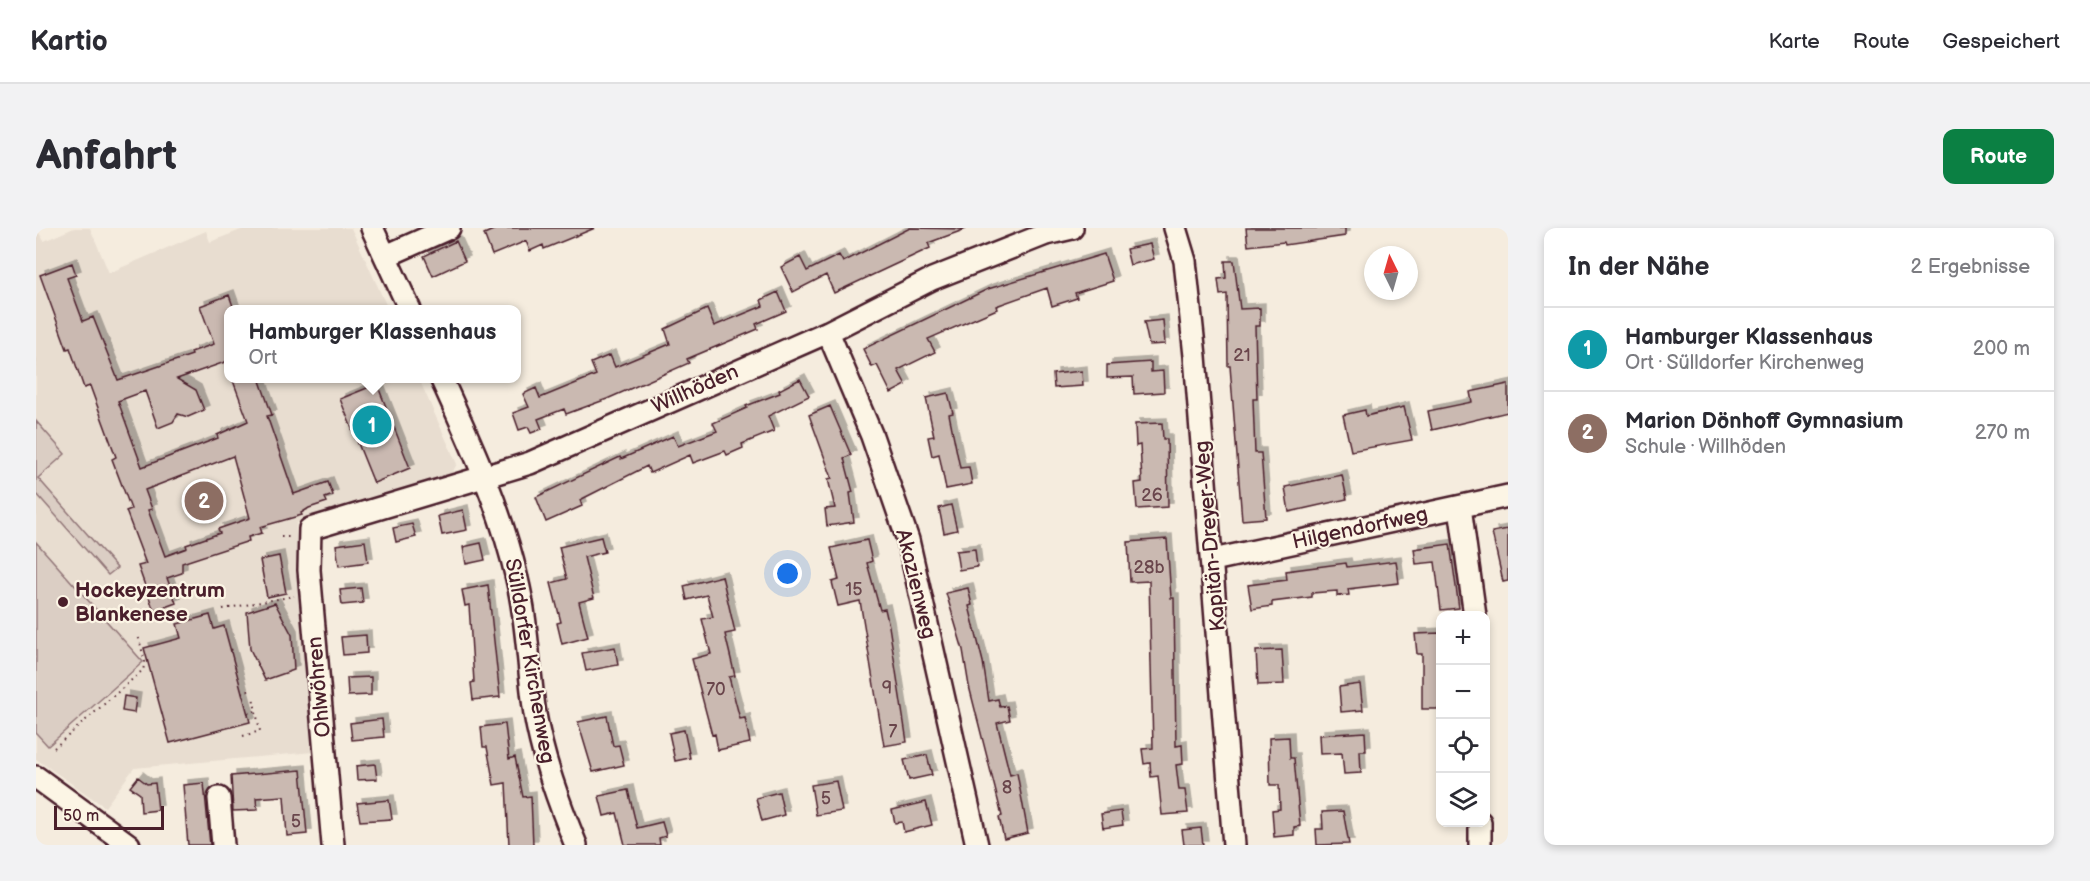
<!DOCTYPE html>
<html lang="de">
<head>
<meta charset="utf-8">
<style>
  :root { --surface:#fff; --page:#f2f2f3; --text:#2b2b33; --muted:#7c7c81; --line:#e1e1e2; --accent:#0b8043 }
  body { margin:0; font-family:"Balsamiq Sans",sans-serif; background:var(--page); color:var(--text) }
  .controls { position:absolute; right:18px; bottom:18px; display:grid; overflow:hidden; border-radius:12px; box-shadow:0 3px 9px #0003 }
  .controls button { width:54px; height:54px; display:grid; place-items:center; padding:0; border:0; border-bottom:2px solid var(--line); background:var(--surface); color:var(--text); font:30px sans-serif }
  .compass { position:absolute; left:1328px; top:18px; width:54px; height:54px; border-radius:50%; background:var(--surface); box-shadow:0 3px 9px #0003; rotate:355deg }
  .scale { position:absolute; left:18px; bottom:15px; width:110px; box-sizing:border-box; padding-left:6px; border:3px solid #4a1f2b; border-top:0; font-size:16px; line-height:21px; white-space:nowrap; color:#4a1f2b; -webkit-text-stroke:4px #fcf5e5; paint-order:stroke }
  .you { position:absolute; left:752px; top:346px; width:21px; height:21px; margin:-15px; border:4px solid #fff; border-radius:50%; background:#1a73e8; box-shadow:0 0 0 9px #1a73e833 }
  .badge { display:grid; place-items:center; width:39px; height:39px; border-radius:50%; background:var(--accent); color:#fff; font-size:20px; font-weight:700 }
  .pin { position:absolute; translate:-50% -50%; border:3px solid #fff; box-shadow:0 2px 6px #0006 }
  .popup { position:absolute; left:188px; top:77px; width:297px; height:78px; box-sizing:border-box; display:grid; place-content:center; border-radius:12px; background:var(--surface); filter:drop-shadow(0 2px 4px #0005); font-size:20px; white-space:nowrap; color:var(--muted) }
  .popup b { font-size:22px; color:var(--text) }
  .popup::after { content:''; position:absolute; left:50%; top:100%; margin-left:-12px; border:12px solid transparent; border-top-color:var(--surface) }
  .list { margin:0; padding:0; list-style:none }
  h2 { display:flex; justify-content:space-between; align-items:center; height:78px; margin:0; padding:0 24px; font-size:26px }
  h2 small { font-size:20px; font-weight:400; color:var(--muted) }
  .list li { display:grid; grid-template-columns:39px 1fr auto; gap:18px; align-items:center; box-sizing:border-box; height:84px; padding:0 24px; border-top:2px solid var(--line) }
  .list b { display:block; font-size:22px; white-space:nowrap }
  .list p { margin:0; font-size:20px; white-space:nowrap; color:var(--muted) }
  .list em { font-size:20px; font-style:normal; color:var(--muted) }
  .icon { flex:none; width:33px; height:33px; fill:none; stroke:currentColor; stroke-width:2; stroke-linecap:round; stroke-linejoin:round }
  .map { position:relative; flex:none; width:1472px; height:617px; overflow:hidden; border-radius:12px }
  header { display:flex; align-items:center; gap:36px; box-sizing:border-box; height:84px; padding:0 30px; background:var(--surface); border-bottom:2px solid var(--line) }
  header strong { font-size:28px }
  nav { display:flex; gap:33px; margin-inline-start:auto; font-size:21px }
  .intro { display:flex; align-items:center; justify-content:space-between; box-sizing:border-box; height:144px; padding:0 36px }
  h1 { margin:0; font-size:42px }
  .button { padding:15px 27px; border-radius:12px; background:var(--accent); color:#fff; font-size:21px; font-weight:700 }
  main { display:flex; gap:36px; padding:0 36px }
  aside { flex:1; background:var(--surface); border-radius:12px; box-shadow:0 3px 9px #0003 }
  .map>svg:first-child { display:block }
  .built { fill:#e8ddd0 }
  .green { fill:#dbcec4; stroke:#927678; stroke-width:1.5 }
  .building { fill:#cab9b1; stroke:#4a1f2b; stroke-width:1.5; fill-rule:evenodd; filter:url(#shadow) }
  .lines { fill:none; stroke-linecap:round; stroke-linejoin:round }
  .minor-casing { stroke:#4a1f2b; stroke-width:26 }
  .path { stroke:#4a1f2b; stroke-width:2; stroke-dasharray:1.5 4.5; stroke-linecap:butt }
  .minor { stroke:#fcf5e5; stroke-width:21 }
  .poi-dot { fill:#4a1f2b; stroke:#fcf5e5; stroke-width:2 }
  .labels { text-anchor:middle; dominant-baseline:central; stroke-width:4.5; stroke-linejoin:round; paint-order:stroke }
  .number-label { font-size:18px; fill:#6a464c }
  .street-label { font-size:21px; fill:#4a1f2b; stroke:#fcf5e5 }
  .poi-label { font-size:21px; font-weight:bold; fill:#4a1f2b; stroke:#fcf5e5; text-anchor:start }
</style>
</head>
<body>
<header>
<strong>Kartio</strong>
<nav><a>Karte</a><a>Route</a><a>Gespeichert</a></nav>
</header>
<div class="intro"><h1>Anfahrt</h1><a class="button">Route</a></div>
<main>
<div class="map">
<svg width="1472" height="617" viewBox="0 0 1472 617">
  <defs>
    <filter id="shadow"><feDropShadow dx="5" dy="-5" stdDeviation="0" flood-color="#0004"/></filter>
  </defs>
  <rect width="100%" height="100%" fill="#f5ecde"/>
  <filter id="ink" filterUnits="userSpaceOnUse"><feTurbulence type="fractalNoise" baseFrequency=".0167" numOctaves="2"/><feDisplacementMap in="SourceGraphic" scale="12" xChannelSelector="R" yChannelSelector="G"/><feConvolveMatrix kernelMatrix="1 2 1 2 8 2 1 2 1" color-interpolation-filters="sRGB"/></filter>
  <g filter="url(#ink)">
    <path class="built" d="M0 0 8 13 38 0H54L73 45 170 3 174 14 210 0H315L352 81 192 82V150L383 151 421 236 412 251 260 295 277 524 98 540 69 579 0 531Z"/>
    <path class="green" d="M0 193 29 226 2 250 81 340 72 347 0 265Z
      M0 314 107 434 12 518 0 505Z"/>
    <path class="building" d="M462 0H559L508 21 507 17 494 23 490 13 456 27 448 6Z
      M874 0 930 1 892 15 894 20 798 65 790 47 757 64 745 39 764 29 771 43 803 27 807 34Z
      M1210 0H1309V8L1249 17 1248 14 1212 18Z
      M420 13 429 33 397 48 388 28Z
      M1114 16 1118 31 1094 37 1090 21Z
      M1068 26 1077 53 1039 65 1041 70 1016 78 1011 60 960 78 961 81 892 111 899 124 862 142 870 157 855 165 841 137 836 139 827 121 952 61Z
      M1189 33H1198L1204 81 1224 80V98H1219L1221 171H1217L1219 225H1225L1230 290 1206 292 1194 138H1192L1191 66 1184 67 1182 51 1190 50Z
      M36 35 40 47 31 50 47 93 57 89 82 152 156 127 155 124 178 116 164 78 193 67 198 81H192V133L141 151 160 162 168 182 152 189 142 186 137 194 122 200 109 163 82 173 106 239 182 210 181 207 212 193 196 150H223L236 187 231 188 258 266 292 254 297 267 289 270 291 274 273 280 265 285 266 287 224 299 226 305 212 309 213 313 146 335V345L131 350 140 375 118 383 102 338 110 336 90 283 95 281 76 231 80 229 54 158 48 160 34 120 31 121 4 47ZM197 228 214 290 182 301 184 305 150 317 151 320 129 328 112 282 116 281 109 262Z
      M742 64 750 83 720 96 722 101 651 131 653 135 571 171 530 186 528 181 502 191 506 201 495 205 492 199 483 202 477 185 493 179 487 166 500 160 504 170 560 147 555 135 574 127 579 139 634 116 629 101 671 81 678 98 727 78 725 72Z
      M1127 92 1129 116 1113 117 1108 94Z
      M1115 134V144L1127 143 1128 164 1098 166 1097 149 1071 150V137Z
      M1046 143 1047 158 1018 160 1017 146Z
      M764 151 773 168 732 188 738 203 706 216 707 220 691 227 689 223 657 235 654 227 614 245 611 238 544 272 546 278 510 294 500 269 584 229 585 231 637 208 642 218 681 203 677 195 711 180 710 178 744 165 743 162Z
      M341 156 374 240 338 255 304 171Z
      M1472 156V184L1396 202 1392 183 1436 174 1434 164Z
      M912 165 917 185 913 186 924 240 933 239 936 256 910 261 903 226 896 228 892 209 898 208 890 170Z
      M794 178 815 227 808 230 817 264 814 265 818 294 791 298 789 281 799 280 792 251 796 250 773 187Z
      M1368 179 1376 212 1315 223 1307 187 1329 182 1330 188Z
      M1126 195 1127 211H1131L1132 279 1101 281 1099 255 1106 254 1104 217 1100 218 1099 196Z
      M1306 247 1311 271 1253 284 1249 259Z
      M915 277 921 302 908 305 903 280Z
      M427 282 431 302 406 307 402 288Z
      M376 296 380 309 360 314 357 300Z
      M1472 301V353L1467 354 1456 304Z
      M565 309 569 324 548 329 558 370 543 374 552 409 526 416 521 395 525 394 515 355 531 351 523 319Z
      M1131 311 1135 370H1138L1140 518 1146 517 1147 536 1140 537 1143 562H1149L1152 585 1126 587 1122 548 1115 549 1114 535 1108 536 1106 521 1117 520 1113 353 1094 354 1092 314Z
      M831 312 836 333 831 335 844 382 849 381 853 398 871 514 848 518 824 373 802 378 796 354 803 352 795 320Z
      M329 313 332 334 303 338 300 317Z
      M445 315 449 332 430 336 427 319Z
      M1414 316 1423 380 1405 382 1399 334 1380 336 1378 321Z
      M939 321 941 339 923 342 920 323Z
      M243 328 250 365 231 369 224 332Z
      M1360 333 1363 355 1312 361 1313 367 1301 368V363L1276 365V369L1236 374V378L1216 381 1212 357 1251 352 1250 343 1310 335 1311 339Z
      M686 348 699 404 689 406 699 448 693 449 704 491 709 490 714 515 682 522 679 506 676 507 656 431 675 426 666 391 677 389 671 367 651 372 648 358Z
      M452 357 464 469 437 472 435 455 438 454 433 377 429 378 426 362Z
      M325 360 327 375 306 377 304 362Z
      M932 360 936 377 933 378 947 434 953 473 962 471 964 479 971 478 974 492 961 495 974 547 981 545 992 605 968 611 963 589 966 588 933 458 927 422 910 365Z
      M239 375 256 407 258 442 229 452 214 421 211 384Z
      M174 387 178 401 188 398 214 494 134 515 108 420 145 410 141 396Z
      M1404 405V481H1386V426H1381L1379 406Z
      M330 407 331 425 307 427 305 409Z
      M579 419 582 437 550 443 546 425Z
      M1246 422 1248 456 1222 457 1220 423Z
      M335 449V467L312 468 311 450Z
      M1324 456 1327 482 1305 484 1303 459Z
      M88 468 100 470 98 485 86 483Z
      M571 488 577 518 583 517 588 537 557 544 542 494Z
      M346 491 348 509 316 512 314 495Z
      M469 496 473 531 479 529 487 569 495 568 497 617H473L470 555 458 557 451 519H447L445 499Z
      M648 502 654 530 639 533 633 505Z
      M1329 504 1330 523H1324L1325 545 1308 546 1306 525 1284 526 1283 507Z
      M1253 509 1254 530H1258L1264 598 1258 599V607L1238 609 1236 582 1244 581 1243 557H1234L1233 510Z
      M891 527 896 547 873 552 868 532Z
      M339 536 341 551 321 552 320 538Z
      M265 542 271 606 251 608 248 568 220 570 221 582 197 583 195 548Z
      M102 549 111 556 119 555 122 582 105 584 104 566 94 559Z
      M800 553 806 583 780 587 775 557Z
      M168 555 174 617H152L147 557Z
      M592 562 601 600 626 594 630 608 623 610 624 617H589L581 585 568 588 563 568Z
      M743 564 748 587 726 593 720 570Z
      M353 572 356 591 324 593 321 575Z
      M890 574 896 597 868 604 866 594 859 595 856 582Z
      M1085 583 1087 597 1067 600 1065 586Z
      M1307 583 1313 616 1281 617 1280 601H1287L1286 584Z
      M1165 600 1167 617H1148L1146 602Z"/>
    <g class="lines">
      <g class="minor-casing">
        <path id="minor" d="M336 0 374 82
          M1139 0 1149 33 1159 128 1198 617
          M350 28 413 0
          M792 104 836 208 872 312 941 617
          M405 150C435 216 465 280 481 351 492 395 492 441 499 486 507 532 523 575 540 617
          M1424 279 1439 388
          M1177 332 1472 268
          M0 549 93 617
          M183 570 187 617
          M297 617 273 342 274 301 494 235 792 104 896 51 1010 6 1036 0
          M1444 617V594"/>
      </g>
      <path class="path" d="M245 309H257
        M187 381 258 368
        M145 387 147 395
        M195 422 200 420
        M206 465 215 462
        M212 485 220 483
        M207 508 224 503 217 469
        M18 520 107 442 109 434 102 407"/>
      <use href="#minor" class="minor"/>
    </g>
  </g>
  <circle class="poi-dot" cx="27" cy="374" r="6"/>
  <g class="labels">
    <g class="number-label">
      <text x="1206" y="127">21</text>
      <text x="1116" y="267">26</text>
      <text x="1113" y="339">28b</text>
      <text x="818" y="361">15</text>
      <text x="851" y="460">9</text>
      <text x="680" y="461">70</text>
      <text x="857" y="503">7</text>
      <text x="971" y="559">8</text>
      <text x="790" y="570">5</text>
      <text x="260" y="593">5</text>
    </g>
    <g class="street-label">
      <text transform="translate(659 161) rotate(-24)">Willhöden</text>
      <text transform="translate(1324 300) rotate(-12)">Hilgendorfweg</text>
      <text transform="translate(1174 308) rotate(-95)">Kapitän-Dreyer-Weg</text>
      <text transform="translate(880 356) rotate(76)">Akazienweg</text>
      <text transform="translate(494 433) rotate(80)">Sülldorfer Kirchenweg</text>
      <text transform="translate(283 459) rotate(-95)">Ohlwöhren</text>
    </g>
    <g class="poi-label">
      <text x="39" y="362">Hockeyzentrum<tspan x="39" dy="24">Blankenese</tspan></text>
    </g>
  </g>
</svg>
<div class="controls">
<button>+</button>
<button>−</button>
<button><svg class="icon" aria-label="locate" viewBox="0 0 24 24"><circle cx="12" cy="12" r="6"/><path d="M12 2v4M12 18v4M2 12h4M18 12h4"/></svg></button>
<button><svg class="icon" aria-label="layers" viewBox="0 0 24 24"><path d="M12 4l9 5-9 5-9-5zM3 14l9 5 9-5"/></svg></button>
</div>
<svg class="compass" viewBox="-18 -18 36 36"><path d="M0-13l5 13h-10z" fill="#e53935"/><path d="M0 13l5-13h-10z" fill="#7c7c81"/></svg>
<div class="scale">50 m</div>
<div class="you"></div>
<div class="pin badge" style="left:336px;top:197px;background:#0f9aa8">1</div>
<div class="popup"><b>Hamburger Klassenhaus</b>Ort</div>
<div class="pin badge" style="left:168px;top:273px;background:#8d6e63">2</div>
</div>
<aside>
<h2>In der Nähe<small>2 Ergebnisse</small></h2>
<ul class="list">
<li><span class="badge" style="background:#0f9aa8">1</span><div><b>Hamburger Klassenhaus</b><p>Ort · Sülldorfer Kirchenweg</p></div><em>200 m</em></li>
<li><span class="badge" style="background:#8d6e63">2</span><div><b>Marion Dönhoff Gymnasium</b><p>Schule · Willhöden</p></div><em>270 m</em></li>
</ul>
</aside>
</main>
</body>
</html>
